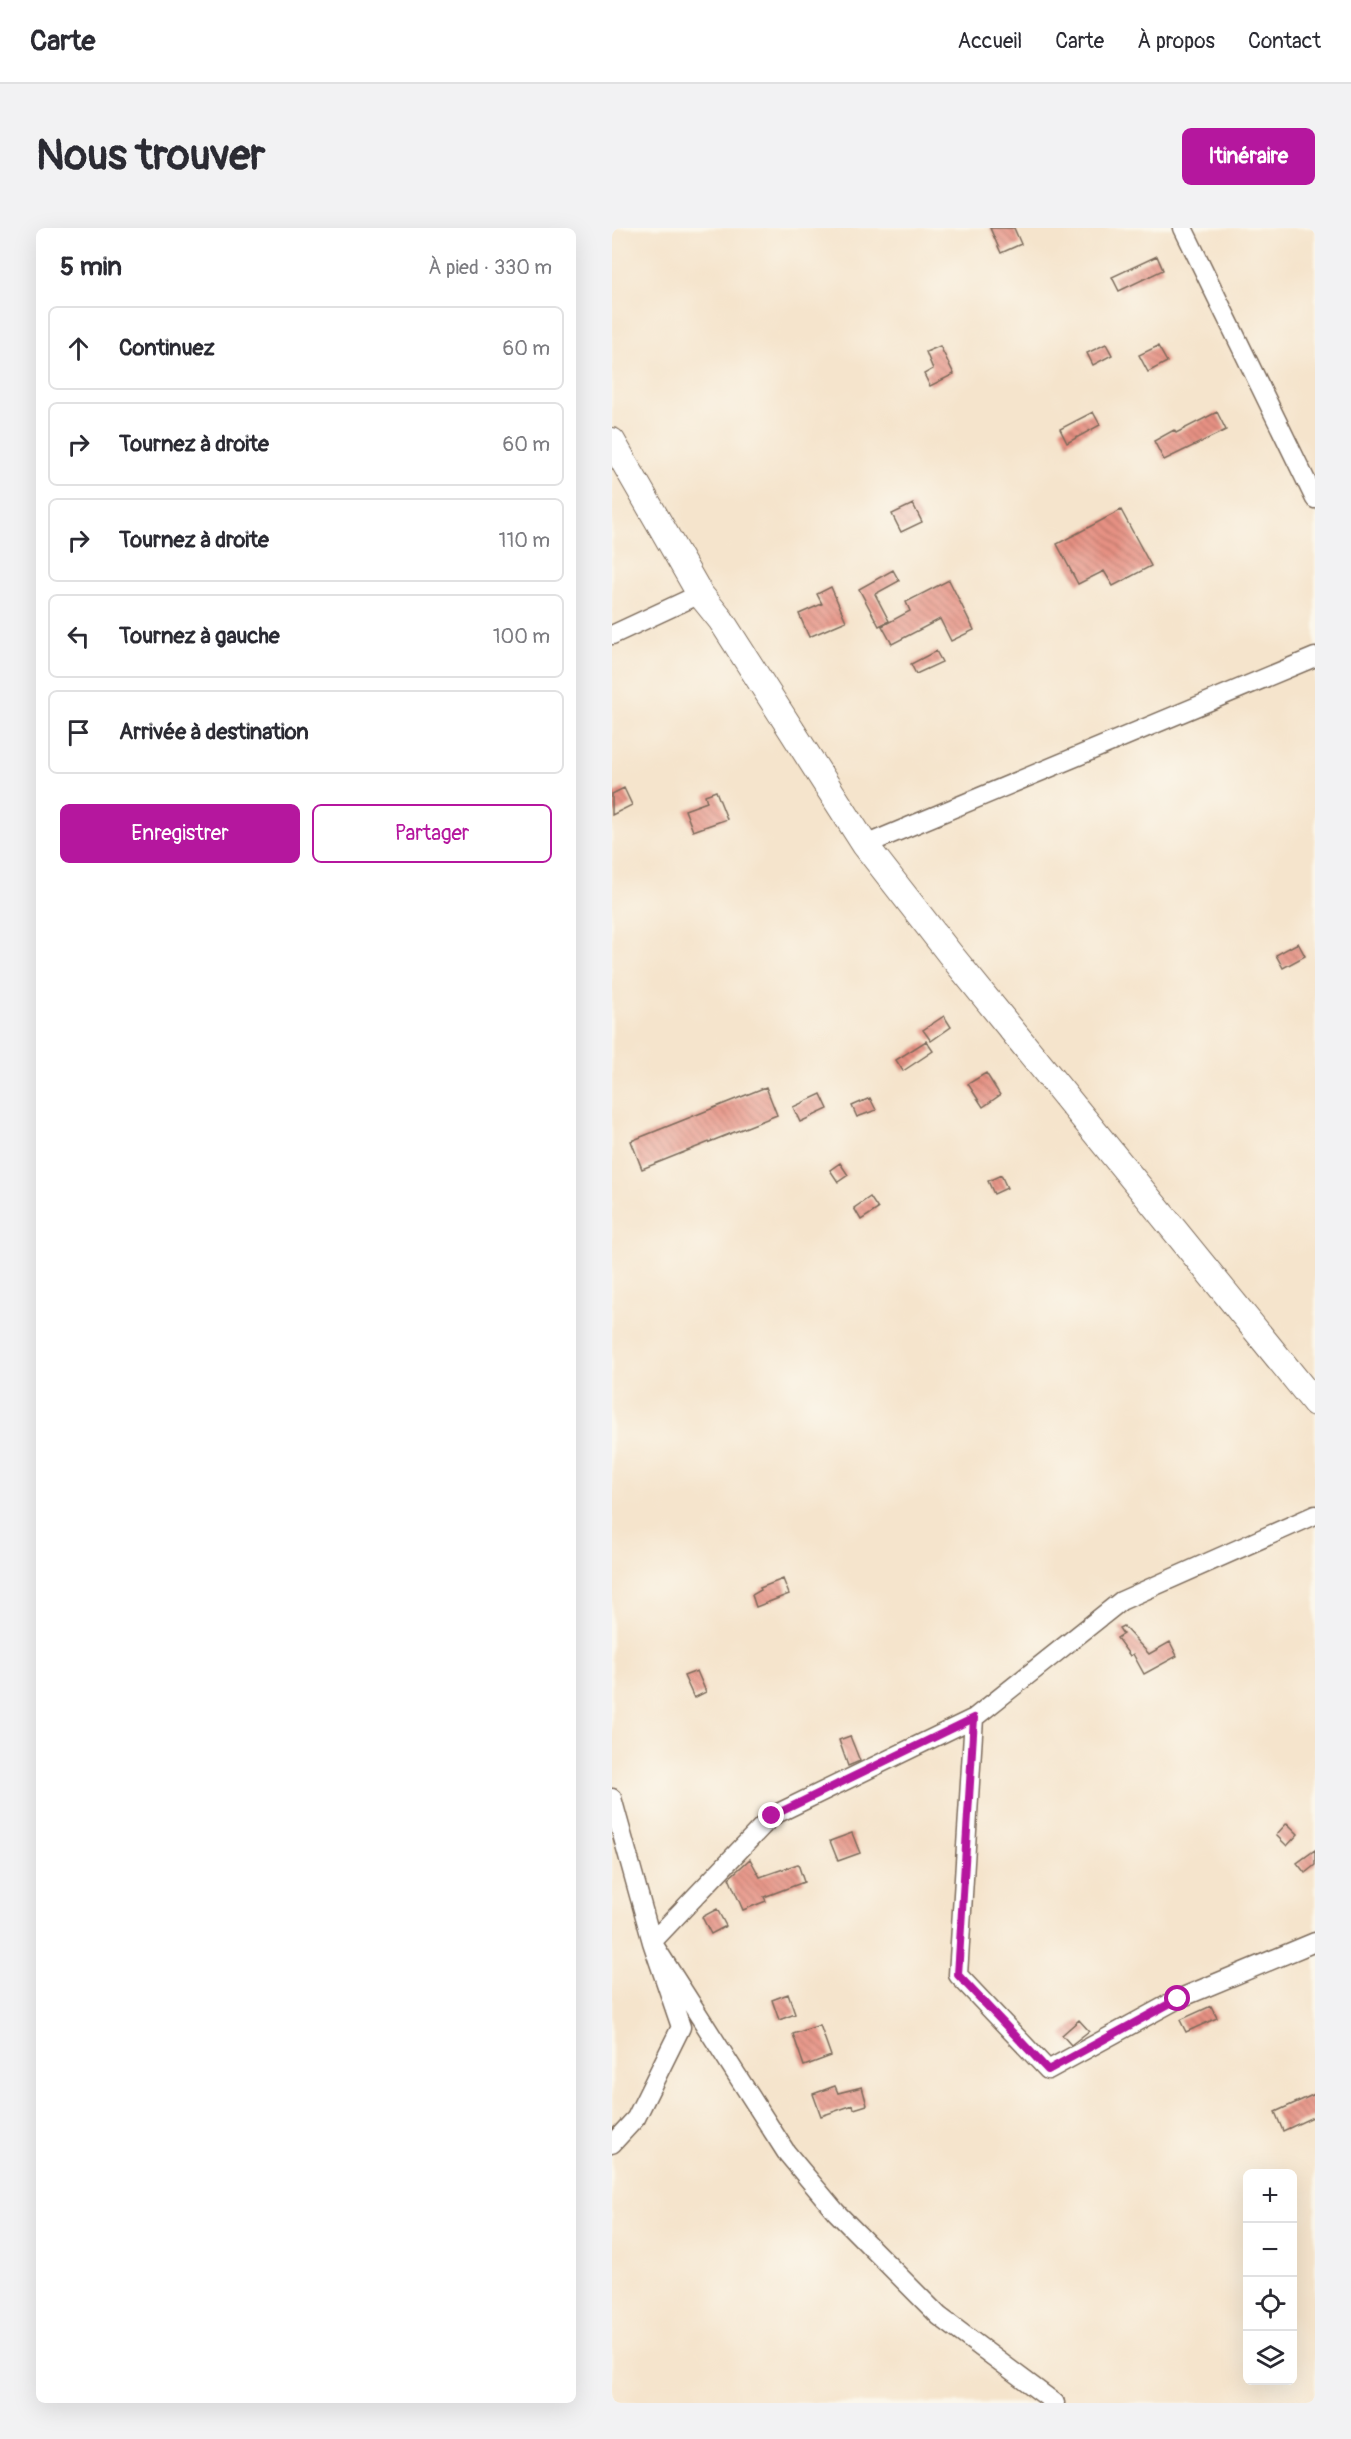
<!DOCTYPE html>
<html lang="fr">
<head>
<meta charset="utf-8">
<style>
  :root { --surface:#fff; --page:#f2f2f3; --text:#2b2b33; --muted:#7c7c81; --line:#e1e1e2; --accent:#b5179e }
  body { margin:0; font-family:Pangolin,sans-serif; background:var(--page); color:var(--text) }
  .controls { position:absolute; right:18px; bottom:18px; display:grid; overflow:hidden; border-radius:9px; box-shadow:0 6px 24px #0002 }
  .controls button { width:54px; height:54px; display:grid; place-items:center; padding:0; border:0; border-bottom:2px solid var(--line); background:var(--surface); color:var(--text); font:30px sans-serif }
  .stop { position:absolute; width:18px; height:18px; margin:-14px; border:4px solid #b5179e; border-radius:50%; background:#fff }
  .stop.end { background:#b5179e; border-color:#fff; box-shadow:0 2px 6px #0008 }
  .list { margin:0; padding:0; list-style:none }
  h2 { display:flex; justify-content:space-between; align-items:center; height:78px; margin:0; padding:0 24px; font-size:26px }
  h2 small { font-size:20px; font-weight:400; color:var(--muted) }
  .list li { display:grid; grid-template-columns:39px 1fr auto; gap:18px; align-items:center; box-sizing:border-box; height:84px; margin:0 12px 12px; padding:0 12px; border:2px solid var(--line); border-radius:9px }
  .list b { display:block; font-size:22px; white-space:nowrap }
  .list em { font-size:20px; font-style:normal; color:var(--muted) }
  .actions { display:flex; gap:12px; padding:18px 24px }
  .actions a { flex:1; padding:14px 0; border:2px solid var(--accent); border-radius:9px; text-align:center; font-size:21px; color:var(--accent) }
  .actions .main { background:var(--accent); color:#fff }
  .icon { flex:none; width:33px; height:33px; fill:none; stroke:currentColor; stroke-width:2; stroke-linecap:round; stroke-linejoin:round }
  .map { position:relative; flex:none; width:703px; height:2175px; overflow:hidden; border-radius:9px }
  header { display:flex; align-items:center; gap:36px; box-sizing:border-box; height:84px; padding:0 30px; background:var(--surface); border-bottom:2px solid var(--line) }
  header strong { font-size:28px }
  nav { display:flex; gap:33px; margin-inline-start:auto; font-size:21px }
  .intro { display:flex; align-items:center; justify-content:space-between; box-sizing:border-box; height:144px; padding:0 36px }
  h1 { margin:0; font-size:42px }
  .button { padding:15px 27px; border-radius:9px; background:var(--accent); color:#fff; font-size:21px; font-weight:700 }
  main { display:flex; gap:36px; padding:0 36px }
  aside { flex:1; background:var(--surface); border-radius:9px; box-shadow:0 6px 24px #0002 }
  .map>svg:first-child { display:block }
  .building { fill:url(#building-back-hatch) }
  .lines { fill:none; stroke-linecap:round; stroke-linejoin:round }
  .street-casing { stroke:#7c6b5b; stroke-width:21 }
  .secondary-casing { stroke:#7c6b5b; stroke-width:28 }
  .street { stroke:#fff; stroke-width:18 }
  .secondary { stroke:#fff; stroke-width:26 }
  .route { stroke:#b5179e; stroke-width:8 }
</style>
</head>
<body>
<header>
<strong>Carte</strong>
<nav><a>Accueil</a><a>Carte</a><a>À propos</a><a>Contact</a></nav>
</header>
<div class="intro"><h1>Nous trouver</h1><a class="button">Itinéraire</a></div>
<main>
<aside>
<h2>5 min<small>À pied · 330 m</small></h2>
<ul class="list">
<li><svg class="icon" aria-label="ahead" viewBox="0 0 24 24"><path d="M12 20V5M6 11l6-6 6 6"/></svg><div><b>Continuez</b></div><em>60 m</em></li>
<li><svg class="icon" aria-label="right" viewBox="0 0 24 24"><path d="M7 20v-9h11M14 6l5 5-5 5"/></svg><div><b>Tournez à droite</b></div><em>60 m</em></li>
<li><svg class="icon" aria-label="right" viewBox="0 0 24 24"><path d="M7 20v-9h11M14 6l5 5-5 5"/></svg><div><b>Tournez à droite</b></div><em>110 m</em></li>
<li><svg class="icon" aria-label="left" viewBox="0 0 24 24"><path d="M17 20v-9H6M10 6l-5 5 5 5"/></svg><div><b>Tournez à gauche</b></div><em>100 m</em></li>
<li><svg class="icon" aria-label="arrive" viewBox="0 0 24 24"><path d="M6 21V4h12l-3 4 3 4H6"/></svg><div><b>Arrivée à destination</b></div></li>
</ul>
<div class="actions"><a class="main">Enregistrer</a><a>Partager</a></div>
</aside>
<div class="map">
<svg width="703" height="2175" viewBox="0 0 703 2175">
  <defs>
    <pattern id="building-back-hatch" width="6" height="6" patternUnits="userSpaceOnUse" patternTransform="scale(1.5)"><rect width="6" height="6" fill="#e69183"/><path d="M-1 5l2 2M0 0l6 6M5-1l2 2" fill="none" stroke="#bc776b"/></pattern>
  </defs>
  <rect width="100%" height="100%" fill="#fbf7ec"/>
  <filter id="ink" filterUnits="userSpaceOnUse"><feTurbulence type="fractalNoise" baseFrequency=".0167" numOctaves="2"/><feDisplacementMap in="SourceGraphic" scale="12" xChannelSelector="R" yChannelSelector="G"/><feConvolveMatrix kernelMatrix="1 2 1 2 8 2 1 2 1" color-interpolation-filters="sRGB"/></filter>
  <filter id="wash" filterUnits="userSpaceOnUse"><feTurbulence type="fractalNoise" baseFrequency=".008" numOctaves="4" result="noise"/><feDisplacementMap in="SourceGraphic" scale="24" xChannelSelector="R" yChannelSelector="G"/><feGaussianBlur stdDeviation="1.35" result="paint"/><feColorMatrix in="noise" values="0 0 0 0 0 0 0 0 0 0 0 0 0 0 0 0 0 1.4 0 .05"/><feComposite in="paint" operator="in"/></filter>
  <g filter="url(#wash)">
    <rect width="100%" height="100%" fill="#f5e4cc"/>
    <g id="blocks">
      <path class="building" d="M378 0H402L409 16 389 25Z
        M545 28 551 42 507 63 500 49Z
        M494 116 500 127 481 137 475 125Z
        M328 118 342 146 318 158 312 146 321 141 314 124Z
        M546 118 555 134 536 144 527 127Z
        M481 184 488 197 455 215 448 201Z
        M605 184 614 202 552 232 542 213 562 202 564 205Z
        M301 276 310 294 289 304 280 286Z
        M509 282 539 338 501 358 492 343 466 356 445 316Z
        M281 342 287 353 263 366 277 393 267 398 247 361Z
        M337 352 362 402 339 413 328 391 280 416 270 398 298 383 294 374Z
        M219 359 234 393 197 409 187 386 210 376 205 366Z
        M324 423 330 434 304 446 299 436Z
        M12 560 20 577 0 587V566Z
        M104 563 115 591 81 603 73 582 95 574 93 567Z
        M686 715 693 728 671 740 664 727Z
        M332 788 339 799 319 813 311 802Z
        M314 813 321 823 291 843 284 832Z
        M374 845 388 867 371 879 356 856Z
        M154 859 165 887 30 941 19 913Z
        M209 866 216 881 188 894 181 879Z
        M258 870 264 882 245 889 240 878Z
        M228 935 236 947 226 954 218 942Z
        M389 947 395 960 382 966 376 953Z
        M258 969 266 981 249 992 242 980Z
        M171 1351 177 1366 144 1379 140 1367 149 1362 148 1360Z
        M511 1398 537 1426 558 1414 565 1428 532 1446 521 1426 518 1428 505 1410 511 1406 507 1400Z
        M85 1443 94 1464 82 1470 72 1448Z
        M238 1508 248 1533 236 1538 227 1512Z
        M675 1595 686 1606 675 1618 664 1607Z
        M240 1605 248 1625 226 1633 218 1613Z
        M703 1622V1637L693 1645 685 1635Z
        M138 1631 148 1649 186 1636 192 1654 152 1669 154 1673 131 1682 117 1650Z
        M105 1681 114 1698 99 1706 90 1689Z
        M176 1766 183 1786 167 1792 160 1772Z
        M599 1778 605 1790 574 1804 568 1792Z
        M467 1792 477 1803 459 1817 450 1807Z
        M208 1797 219 1828 192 1838 181 1806Z
        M223 1858 226 1865 250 1859 255 1877 242 1881 241 1877 209 1888 201 1866Z
        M703 1866V1888L671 1903 663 1884Z"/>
    </g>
  </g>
  <g filter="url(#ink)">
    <use href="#blocks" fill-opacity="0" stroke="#7c6b5b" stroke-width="1.5"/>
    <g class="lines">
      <g class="street-casing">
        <path id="street" d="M571 0 703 271
          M0 407 88 366
          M253 617 703 429
          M703 1287 509 1373 362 1490 346 1747 436 1842 566 1771 703 1714
          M362 1490 160 1588 40 1714 174 1924 224 1984 327 2088 443 2175
          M0 1570 40 1714 69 1799 24 1890 0 1916"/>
      </g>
      <g class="secondary-casing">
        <path id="secondary" d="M0 213 88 366 109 392 253 617 338 726 703 1175"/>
      </g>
      <use href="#street" class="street"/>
      <use href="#secondary" class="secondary"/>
    </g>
  </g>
  <g class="lines" filter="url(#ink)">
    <path class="route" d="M160 1588 362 1490 346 1747 436 1842 566 1771"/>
  </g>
</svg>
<div class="controls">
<button>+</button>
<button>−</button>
<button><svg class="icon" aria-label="locate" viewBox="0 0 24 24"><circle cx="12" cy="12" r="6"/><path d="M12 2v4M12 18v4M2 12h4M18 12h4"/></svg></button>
<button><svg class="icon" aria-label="layers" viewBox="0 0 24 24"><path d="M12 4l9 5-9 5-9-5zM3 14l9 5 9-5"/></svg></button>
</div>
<div class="stop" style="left:566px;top:1771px"></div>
<div class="stop end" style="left:160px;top:1588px"></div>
</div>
</main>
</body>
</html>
